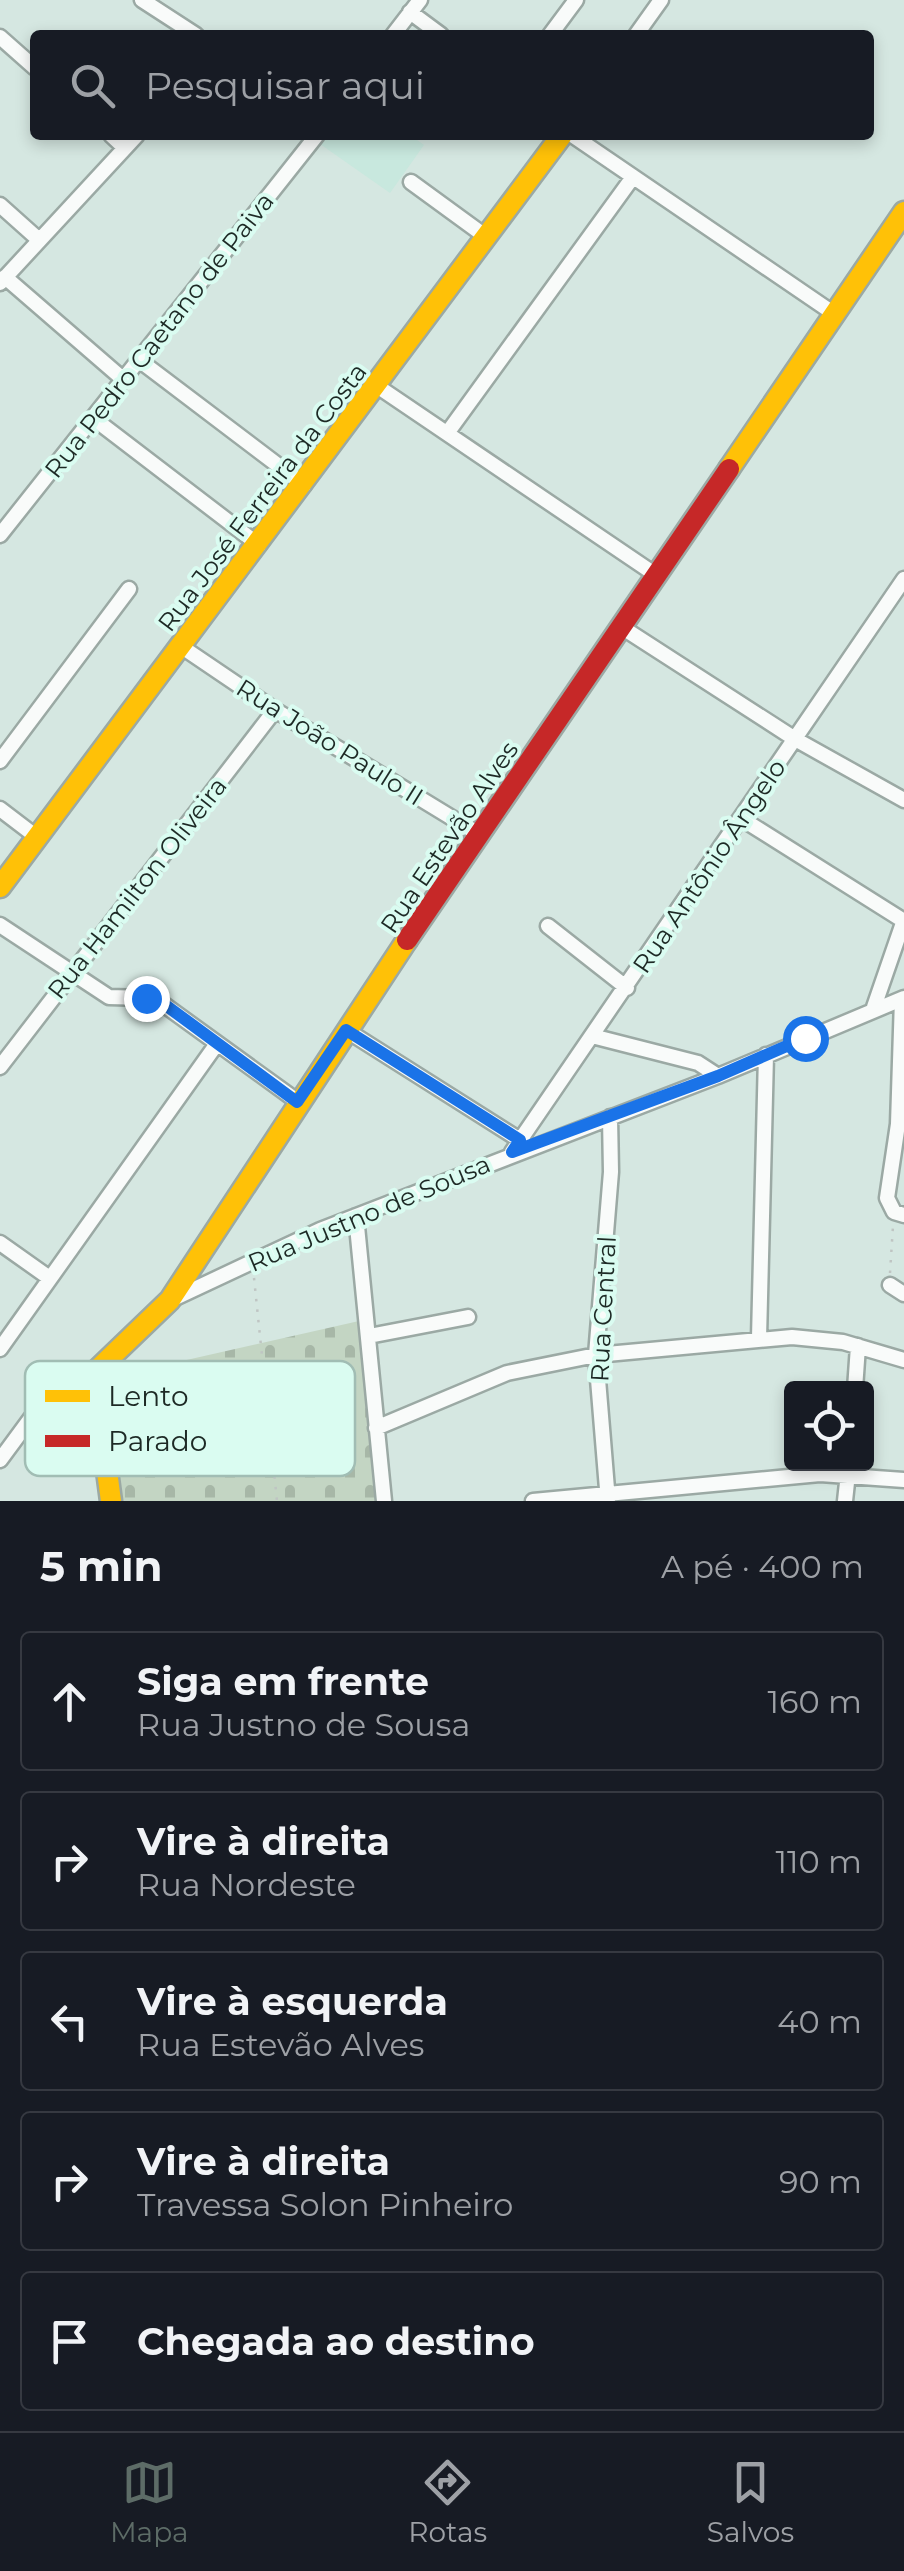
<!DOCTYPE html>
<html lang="pt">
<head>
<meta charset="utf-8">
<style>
  :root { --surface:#171b24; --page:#20242c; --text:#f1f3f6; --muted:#9ea1a6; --line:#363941; --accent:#5d6c67 }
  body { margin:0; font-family:Montserrat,sans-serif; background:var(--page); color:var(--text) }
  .controls { position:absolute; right:30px; bottom:30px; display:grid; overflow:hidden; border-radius:10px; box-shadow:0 5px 15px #0003 }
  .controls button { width:90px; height:90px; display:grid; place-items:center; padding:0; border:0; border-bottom:2px solid var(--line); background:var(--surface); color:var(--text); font:50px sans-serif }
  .stop { position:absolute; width:30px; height:30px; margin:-22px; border:8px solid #1a73e8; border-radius:50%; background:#fff }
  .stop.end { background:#1a73e8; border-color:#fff; box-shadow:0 2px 10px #0008 }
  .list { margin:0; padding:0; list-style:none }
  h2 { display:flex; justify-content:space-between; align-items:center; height:130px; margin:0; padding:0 40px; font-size:42px }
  h2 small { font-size:32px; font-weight:400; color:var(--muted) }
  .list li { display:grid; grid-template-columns:65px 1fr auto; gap:30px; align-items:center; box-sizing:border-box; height:140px; margin:0 20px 20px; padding:0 20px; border:2px solid var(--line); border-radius:10px }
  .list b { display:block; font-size:38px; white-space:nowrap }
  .list p { margin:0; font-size:32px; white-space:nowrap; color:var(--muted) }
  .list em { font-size:32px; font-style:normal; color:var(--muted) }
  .icon { flex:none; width:55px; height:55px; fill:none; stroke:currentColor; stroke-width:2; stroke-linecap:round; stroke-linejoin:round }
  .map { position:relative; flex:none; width:904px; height:1501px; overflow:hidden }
  .search { position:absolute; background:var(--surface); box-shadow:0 5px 15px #0003; left:30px; right:30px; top:30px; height:110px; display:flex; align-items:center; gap:25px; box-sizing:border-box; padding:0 35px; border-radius:10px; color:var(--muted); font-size:38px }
  .sheet { height:930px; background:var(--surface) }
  nav { display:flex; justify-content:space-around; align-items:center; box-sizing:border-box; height:140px; border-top:2px solid var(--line); background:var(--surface); font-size:28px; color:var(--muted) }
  nav a { display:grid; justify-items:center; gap:5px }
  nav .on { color:var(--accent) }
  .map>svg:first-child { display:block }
  .built { fill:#c8e8de }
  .cemetery { fill:url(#cemetery-stones) }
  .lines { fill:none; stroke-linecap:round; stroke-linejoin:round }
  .street-casing { stroke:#9ba9a4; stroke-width:19 }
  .slow-casing { stroke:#9ba9a4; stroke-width:25 }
  .jam-casing { stroke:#9ba9a4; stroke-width:25 }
  .path { stroke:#bfc5c3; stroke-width:2.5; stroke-dasharray:2.5 8; stroke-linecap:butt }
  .street { stroke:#f9fbfa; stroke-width:14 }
  .slow { stroke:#ffc107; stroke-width:20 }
  .jam { stroke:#c62828; stroke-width:20 }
  .route { stroke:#1a73e8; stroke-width:12 }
  .labels { text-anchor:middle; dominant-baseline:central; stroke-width:8; stroke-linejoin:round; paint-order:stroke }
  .street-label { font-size:25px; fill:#1d2925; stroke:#dafcf1 }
  .key { fill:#dafcf1; stroke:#a1bdb4; stroke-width:2.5 }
  .key-label { font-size:28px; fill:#1d2925 }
</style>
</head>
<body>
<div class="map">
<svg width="904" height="1501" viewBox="0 0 904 1501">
  <defs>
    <pattern id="cemetery-stones" width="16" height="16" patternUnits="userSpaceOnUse" patternTransform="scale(2.5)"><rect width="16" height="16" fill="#c3d5c3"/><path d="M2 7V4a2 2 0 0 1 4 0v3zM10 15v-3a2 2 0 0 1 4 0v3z" fill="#a7b7a7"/></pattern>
  </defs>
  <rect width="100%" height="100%" fill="#d5e7e1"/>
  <path class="built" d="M326 135H410L424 145 390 193 320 144Z"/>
  <path class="cemetery" d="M359 1321 376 1501H123L107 1378Z"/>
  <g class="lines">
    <g class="street-casing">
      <path id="street" d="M142 0 196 35
        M410 12 441 35
        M393 35 420 0
        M550 35 576 0
        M636 35 661 0
        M0 37 35 68
        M111 135 125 148
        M572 135 833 313
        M411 182 485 236
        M0 205 38 239
        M5 277 124 380
        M0 283 137 135
        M139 360 304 485
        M377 386 656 575
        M93 418 259 545
        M448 432 633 177
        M0 535 317 135
        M623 628 795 739 904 800
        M182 647 275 710 480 835
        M0 761 129 589
        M0 809 38 838
        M742 819 904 921
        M0 925 109 997 146 998 163 1004 297 1101
        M548 926 627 988
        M902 999 898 1124 887 1198 894 1212 904 1215
        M874 1007 904 920
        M346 1030 520 1140
        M592 1036 698 1063 718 1076
        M0 1067 275 710
        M512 1152 904 579
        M356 1216 384 1501
        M0 1243 48 1277
        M890 1285 904 1294
        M171 1300 320 1230 718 1076 904 998
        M369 1336 468 1317
        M759 1338 766 1055
        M0 1349 216 1045
        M855 1389 858 1346
        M376 1428 507 1373 596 1355 792 1337 843 1342 904 1360
        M0 1460 34 1414 94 1373
        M533 1501 820 1474 904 1480
        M608 1501 596 1355 611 1172 610 1117
        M845 1501 849 1464"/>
    </g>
    <g class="slow-casing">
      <path id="slow" d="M729 469 904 212
        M0 887 562 135
        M111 1501 94 1373 170 1300 407 940"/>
    </g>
    <g class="jam-casing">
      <path id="jam" d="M407 940 729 469"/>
    </g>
    <path class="path" d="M890 1273 893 1226
      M254 1278 277 1501"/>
    <use href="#street" class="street"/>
    <use href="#slow" class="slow"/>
    <use href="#jam" class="jam"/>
  </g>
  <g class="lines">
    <path class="route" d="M146 998 164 1004 297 1102 346 1030 520 1140 512 1152 718 1076 805 1038"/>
  </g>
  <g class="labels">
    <g class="street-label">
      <text transform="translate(159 335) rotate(-52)">Rua Pedro Caetano de Paiva</text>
      <text transform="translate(262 497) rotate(-53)">Rua José Ferreira da Costa</text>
      <text transform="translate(330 742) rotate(32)">Rua João Paulo II</text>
      <text transform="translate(449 837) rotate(-56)">Rua Estevão Alves</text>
      <text transform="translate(709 866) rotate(-56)">Rua Antônio Ângelo</text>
      <text transform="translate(137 888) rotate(-52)">Rua Hamilton Oliveira</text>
      <text transform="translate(369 1213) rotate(-23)">Rua Justno de Sousa</text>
      <text transform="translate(603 1309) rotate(-87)">Rua Central</text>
    </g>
  </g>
  <rect x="25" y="1361" width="330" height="115" rx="15" class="key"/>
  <rect x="45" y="1390" width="45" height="12" fill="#ffc107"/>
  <rect x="45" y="1435" width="45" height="12" fill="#c62828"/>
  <g class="key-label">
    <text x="108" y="1406">Lento</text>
    <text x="108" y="1451">Parado</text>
  </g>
</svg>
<div class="controls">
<button><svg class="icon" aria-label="locate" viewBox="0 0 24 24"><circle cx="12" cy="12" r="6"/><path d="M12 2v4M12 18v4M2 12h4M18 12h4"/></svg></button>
</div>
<div class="stop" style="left:805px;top:1038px"></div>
<div class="stop end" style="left:146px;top:998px"></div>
<div class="search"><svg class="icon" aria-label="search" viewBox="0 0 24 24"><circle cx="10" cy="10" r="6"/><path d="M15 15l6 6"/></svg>Pesquisar aqui</div>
</div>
<section class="sheet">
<h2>5 min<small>A pé · 400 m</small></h2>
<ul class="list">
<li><svg class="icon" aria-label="ahead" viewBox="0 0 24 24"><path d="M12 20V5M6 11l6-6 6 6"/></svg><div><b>Siga em frente</b><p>Rua Justno de Sousa</p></div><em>160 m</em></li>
<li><svg class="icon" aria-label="right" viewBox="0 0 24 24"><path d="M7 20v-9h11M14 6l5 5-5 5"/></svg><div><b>Vire à direita</b><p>Rua Nordeste</p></div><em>110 m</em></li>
<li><svg class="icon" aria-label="left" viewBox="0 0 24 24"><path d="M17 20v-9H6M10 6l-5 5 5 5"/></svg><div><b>Vire à esquerda</b><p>Rua Estevão Alves</p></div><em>40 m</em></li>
<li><svg class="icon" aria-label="right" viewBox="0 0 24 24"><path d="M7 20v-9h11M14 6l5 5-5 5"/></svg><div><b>Vire à direita</b><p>Travessa Solon Pinheiro</p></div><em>90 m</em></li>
<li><svg class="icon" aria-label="arrive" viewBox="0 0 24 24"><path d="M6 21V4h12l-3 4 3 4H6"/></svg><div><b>Chegada ao destino</b></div></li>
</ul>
</section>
<nav>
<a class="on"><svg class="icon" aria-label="map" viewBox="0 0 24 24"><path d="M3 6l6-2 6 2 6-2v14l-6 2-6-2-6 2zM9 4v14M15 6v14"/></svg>Mapa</a>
<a><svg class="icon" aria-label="directions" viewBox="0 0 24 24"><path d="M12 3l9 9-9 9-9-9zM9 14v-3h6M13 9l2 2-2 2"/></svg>Rotas</a>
<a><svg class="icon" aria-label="saved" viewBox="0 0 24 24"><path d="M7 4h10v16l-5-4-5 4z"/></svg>Salvos</a>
</nav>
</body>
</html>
